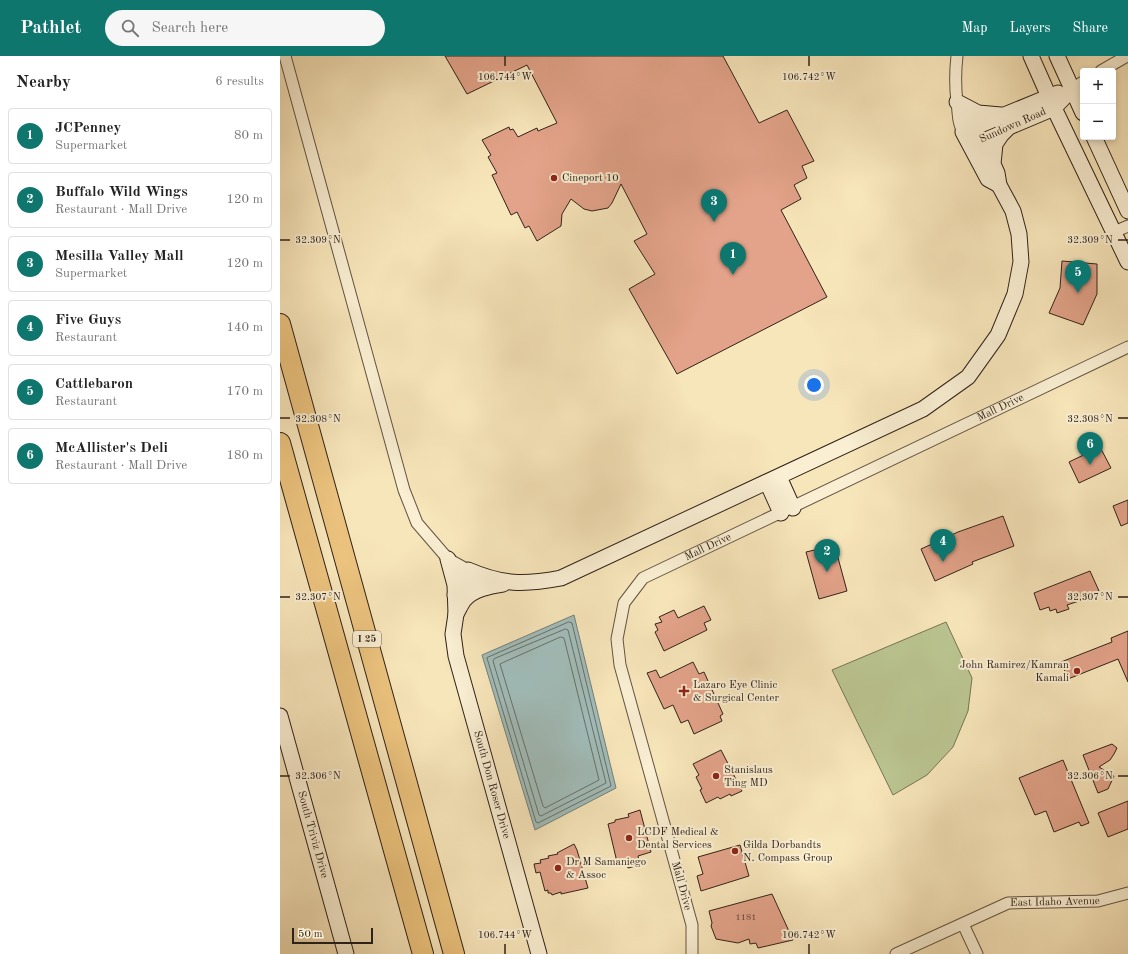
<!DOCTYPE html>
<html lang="en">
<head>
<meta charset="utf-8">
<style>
  :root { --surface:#fff; --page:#f6f6f6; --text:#222; --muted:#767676; --line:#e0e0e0; --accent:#0f766e }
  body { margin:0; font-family:"Old Standard TT",serif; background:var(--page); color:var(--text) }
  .controls { position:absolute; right:12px; top:12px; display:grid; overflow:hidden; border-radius:4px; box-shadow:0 2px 6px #0003 }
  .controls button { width:36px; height:36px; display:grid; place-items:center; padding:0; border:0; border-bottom:1px solid var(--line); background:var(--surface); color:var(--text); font:20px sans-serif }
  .scale { position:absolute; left:12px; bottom:10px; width:81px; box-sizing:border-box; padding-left:4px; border:2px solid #302219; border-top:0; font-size:11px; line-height:14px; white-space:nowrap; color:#302219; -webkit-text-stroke:3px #faefd3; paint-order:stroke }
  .you { position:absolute; left:534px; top:329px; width:14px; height:14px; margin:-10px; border:3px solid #fff; border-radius:50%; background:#1a73e8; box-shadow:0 0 0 6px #1a73e833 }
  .badge { display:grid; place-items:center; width:26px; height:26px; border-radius:50%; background:var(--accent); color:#fff; font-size:13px; font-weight:700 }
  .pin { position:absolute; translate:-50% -33px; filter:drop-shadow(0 1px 2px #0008) }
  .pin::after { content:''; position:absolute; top:21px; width:14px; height:12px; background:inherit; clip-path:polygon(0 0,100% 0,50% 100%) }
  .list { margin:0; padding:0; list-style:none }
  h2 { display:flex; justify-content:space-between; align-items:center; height:52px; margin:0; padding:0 16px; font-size:17px }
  h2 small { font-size:13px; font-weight:400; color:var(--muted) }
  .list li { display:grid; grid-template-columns:26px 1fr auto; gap:12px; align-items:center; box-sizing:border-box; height:56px; margin:0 8px 8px; padding:0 8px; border:1px solid var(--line); border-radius:4px }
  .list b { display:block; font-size:15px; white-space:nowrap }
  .list p { margin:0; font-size:13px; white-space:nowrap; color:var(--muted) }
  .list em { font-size:13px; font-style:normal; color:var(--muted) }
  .icon { flex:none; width:22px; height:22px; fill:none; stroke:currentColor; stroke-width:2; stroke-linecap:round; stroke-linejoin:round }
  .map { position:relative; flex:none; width:848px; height:898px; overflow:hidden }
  header { display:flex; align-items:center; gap:24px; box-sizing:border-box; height:56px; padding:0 20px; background:var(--accent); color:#fff }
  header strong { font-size:19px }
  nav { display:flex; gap:22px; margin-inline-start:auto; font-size:14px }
  .search { width:280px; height:36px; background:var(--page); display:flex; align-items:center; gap:10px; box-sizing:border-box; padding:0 14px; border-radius:22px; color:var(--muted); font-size:15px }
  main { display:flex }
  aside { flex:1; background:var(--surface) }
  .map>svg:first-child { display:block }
  .green { fill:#bbc692; stroke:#767456 }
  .water { fill:#a1bdba; stroke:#747f7a }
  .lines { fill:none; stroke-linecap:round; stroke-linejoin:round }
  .shore { stroke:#68706a; stroke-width:1 }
  .building { fill:#e3a38a; stroke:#302219 }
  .street-casing { stroke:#625342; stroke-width:13 }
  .secondary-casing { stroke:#302219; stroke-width:17 }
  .highway-casing { stroke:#302219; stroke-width:22 }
  .street { stroke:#faefd3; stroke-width:11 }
  .secondary { stroke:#faefd3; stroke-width:15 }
  .highway { stroke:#ecc37e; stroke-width:20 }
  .ticks { fill:none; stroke:#302219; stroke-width:1.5 }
  .poi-dot { fill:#8f2418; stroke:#faefd3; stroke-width:1.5 }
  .labels { text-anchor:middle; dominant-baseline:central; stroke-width:4; stroke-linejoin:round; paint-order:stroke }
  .number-label { font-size:9px; fill:#5d4235 }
  .shield { fill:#faefd3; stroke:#6d6051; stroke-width:1 }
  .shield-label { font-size:10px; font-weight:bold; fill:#302219 }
  .street-label { font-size:11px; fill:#302219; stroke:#faefd3 }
  .poi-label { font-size:11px; fill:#302219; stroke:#faefd3; text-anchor:start }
  .ticks-label { font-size:10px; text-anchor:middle; fill:#302219; stroke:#faefd3; stroke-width:4; stroke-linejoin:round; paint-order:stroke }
</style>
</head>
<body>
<header>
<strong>Pathlet</strong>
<div class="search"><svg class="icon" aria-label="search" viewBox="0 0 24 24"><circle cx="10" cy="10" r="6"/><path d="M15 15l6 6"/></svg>Search here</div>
<nav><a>Map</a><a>Layers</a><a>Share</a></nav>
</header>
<main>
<aside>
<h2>Nearby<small>6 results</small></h2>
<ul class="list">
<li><span class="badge">1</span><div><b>JCPenney</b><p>Supermarket</p></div><em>80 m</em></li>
<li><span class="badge">2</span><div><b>Buffalo Wild Wings</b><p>Restaurant · Mall Drive</p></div><em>120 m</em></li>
<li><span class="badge">3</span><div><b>Mesilla Valley Mall</b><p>Supermarket</p></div><em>120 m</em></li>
<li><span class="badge">4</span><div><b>Five Guys</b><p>Restaurant</p></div><em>140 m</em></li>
<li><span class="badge">5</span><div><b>Cattlebaron</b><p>Restaurant</p></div><em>170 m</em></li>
<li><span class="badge">6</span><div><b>McAllister's Deli</b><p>Restaurant · Mall Drive</p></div><em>180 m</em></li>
</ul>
</aside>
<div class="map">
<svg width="848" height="898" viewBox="0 0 848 898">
  <rect width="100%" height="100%" fill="#f8e6bb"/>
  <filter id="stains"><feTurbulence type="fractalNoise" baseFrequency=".005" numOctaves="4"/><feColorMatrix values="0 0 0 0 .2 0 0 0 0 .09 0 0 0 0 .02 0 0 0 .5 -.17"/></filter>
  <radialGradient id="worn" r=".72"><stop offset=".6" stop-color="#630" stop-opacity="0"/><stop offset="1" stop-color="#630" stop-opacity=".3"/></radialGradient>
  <path class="green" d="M666 566 692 622 688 655 673 691 647 719 613 739 552 614Z"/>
  <path class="water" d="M294 559 336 732 255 774 202 599Z"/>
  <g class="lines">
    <path class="shore" d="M289 566 292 567 331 730 258 767 256 766 207 602Z
      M286 573 288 574 326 727 261 760 259 759 213 605 214 603Z
      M281 581 284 582 319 724 265 752 263 750 220 608 222 607Z"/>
  </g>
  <path class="building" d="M165 0H443L479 67 507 54 534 105 522 110 527 122 514 129 521 143 501 154 547 241 397 318 349 233 375 218 354 185 367 178 341 128 332 147 328 152 312 155 304 153 291 143 282 158 281 170 257 185 249 170 245 172 237 156 231 159 212 119 217 117 208 101 211 99 202 84 229 71 230 74 233 73 238 81 257 72 258 75 277 67 247 9 187 38Z
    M782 205 817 208V238L803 269 769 257 780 232Z
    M820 391 831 412 799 427 789 406Z
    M848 444V467L841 470 833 450Z
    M723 460 734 490 692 506 693 508 655 525 641 493 678 476Z
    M540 487H554L567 535 539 543 526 496 539 493Z
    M810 515 819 535 807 538 808 542 787 549 789 553 777 557 776 553 770 555 769 551 760 554 754 537Z
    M424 550 431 564 424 567 427 574 384 595 375 576 378 574 375 568 382 566 379 561 394 554 398 562Z
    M848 575V626L838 603 788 623 781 606 832 586 831 582Z
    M413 606 419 618 424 616 443 658 440 660 442 665 414 678 408 664 401 667 393 649 384 653 367 617 376 614 380 622Z
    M832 688 837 692 834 698 830 704 819 711 834 720 828 733 818 737 803 699Z
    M441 694 462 735 451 740 450 738 440 743 438 741 426 747 420 734 422 733 416 721 419 719 413 708Z
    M783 704 809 767 801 770 799 766 774 776 766 755 755 759 739 722Z
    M848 745V773L828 781 818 757Z
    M360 754 371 796 358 800 360 809 348 812 346 804 337 806 328 768 335 766V764L349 761 348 758Z
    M294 788 297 794 308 832 281 838V836L272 839 271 837H268V834L265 835 260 816 256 817 254 808 261 807 260 804 269 802 268 800 278 798 277 797Z
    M460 789 469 820 421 835 417 820 423 818 418 801Z
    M492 838 513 884 478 892 476 887 470 888 469 883 458 887 436 883 431 870 432 867 429 855Z"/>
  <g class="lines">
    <g class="street-casing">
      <g id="street">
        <path d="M5 0 124 434 137 467 168 503 188 514"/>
        <path d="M677 0C675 17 675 29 677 47 679 59 677 65 683 76"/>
        <path d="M821 15 847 0"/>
        <path d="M792 33 803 26"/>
        <path d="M680 49 695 72 713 108"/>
        <path d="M694 87 726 73"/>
        <path d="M834 176 848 170"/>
        <path d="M185 542 196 518"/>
        <path d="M683 868 697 898"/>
        <path id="s1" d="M412 898V869L340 609 337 583 344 547 363 522 848 291"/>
        <path id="s2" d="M616 898 728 847 818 845 848 837"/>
      </g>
    </g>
    <g class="secondary-casing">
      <g id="secondary">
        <path d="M751 0 774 52 848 206"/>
        <path d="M777 0 803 57"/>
        <path d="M677 46 698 57 721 59"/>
        <path d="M814 81 848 155"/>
        <path d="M719 129 708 123 683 76 778 37"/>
        <path d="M499 421 513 452"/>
        <path d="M487 426 501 457"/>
        <path id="s3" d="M168 503 175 529 176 558 173 578 176 600 259 898"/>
        <path d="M175 539 188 514C223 529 244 529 281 522L643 353 688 321 718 279 735 238 741 206 739 178 733 155 719 129 717 117 713 108 715 88 721 79 729 71 774 52 792 33"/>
        <path d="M176 558C179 553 181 548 184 544 193 533 210 530 223 528"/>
        <path id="s4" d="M0 660 66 898"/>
      </g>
    </g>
    <g class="highway-casing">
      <path id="highway" d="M0 268 174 898
        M0 387 143 898"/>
    </g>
    <use href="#street" class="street"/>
    <use href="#secondary" class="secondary"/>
    <use href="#highway" class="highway"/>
  </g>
  <path class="ticks" d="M225 0V10M529 0V10M0 184H10M838 184H848M0 362H10M838 362H848M0 541H10M838 541H848M0 720H10M838 720H848M225 888V898M529 888V898"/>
  <g class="poi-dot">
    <circle cx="274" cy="122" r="4"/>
    <circle cx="797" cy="615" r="4"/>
    <path d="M402 629h4v4h4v4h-4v4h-4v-4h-4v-4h4z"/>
    <circle cx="436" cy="720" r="4"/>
    <circle cx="349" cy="782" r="4"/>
    <circle cx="455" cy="795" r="4"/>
    <circle cx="278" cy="812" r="4"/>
  </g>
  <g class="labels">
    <g class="number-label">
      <text x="466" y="861">1181</text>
    </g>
    <rect class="shield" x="73" y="575" width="28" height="16" rx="3"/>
    <g class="shield-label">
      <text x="87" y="583">I 25</text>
    </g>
    <g class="street-label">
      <text transform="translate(733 70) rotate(-24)">Sundown Road</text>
      <text stroke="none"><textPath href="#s1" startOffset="789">Mall Drive</textPath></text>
      <text stroke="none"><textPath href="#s1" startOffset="465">Mall Drive</textPath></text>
      <text stroke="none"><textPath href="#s3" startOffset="232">South Don Roser Drive</textPath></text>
      <text stroke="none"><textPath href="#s4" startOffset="123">South Triviz Drive</textPath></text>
      <text transform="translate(401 830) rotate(75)">Mall Drive</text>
      <text stroke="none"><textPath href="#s2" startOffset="170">East Idaho Avenue</textPath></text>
    </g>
    <g class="poi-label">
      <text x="282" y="122">Cineport 10</text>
      <text x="789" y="609" text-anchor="end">John Ramirez/Kamran<tspan x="789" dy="13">Kamali</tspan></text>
      <text x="413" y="629">Lazaro Eye Clinic<tspan x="413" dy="13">&amp; Surgical Center</tspan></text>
      <text x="444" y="714">Stanislaus<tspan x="444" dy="13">Ting MD</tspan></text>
      <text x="357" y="776">LCDF Medical &amp;<tspan x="357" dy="13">Dental Services</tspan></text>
      <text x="463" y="789">Gilda Dorbandts<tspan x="463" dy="13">N. Compass Group</tspan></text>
      <text x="286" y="806">Dr M Samaniego<tspan x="286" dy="13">&amp; Assoc</tspan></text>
    </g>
  </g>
  <g class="ticks-label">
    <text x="225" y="24">106.744°W</text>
    <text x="529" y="24">106.742°W</text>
    <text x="38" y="187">32.309°N</text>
    <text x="810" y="187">32.309°N</text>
    <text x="38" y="366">32.308°N</text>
    <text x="810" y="366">32.308°N</text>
    <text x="38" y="544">32.307°N</text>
    <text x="810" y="544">32.307°N</text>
    <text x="38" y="723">32.306°N</text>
    <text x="810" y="723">32.306°N</text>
    <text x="225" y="882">106.744°W</text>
    <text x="529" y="882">106.742°W</text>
  </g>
  <rect width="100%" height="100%" filter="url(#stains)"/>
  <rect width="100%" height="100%" fill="url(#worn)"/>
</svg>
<div class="controls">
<button>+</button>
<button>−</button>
</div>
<div class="scale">50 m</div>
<div class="you"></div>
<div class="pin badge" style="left:453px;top:219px">1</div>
<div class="pin badge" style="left:547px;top:516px">2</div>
<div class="pin badge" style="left:434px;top:166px">3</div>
<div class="pin badge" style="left:663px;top:506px">4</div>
<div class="pin badge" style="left:798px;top:237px">5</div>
<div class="pin badge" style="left:810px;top:409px">6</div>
</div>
</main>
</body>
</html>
